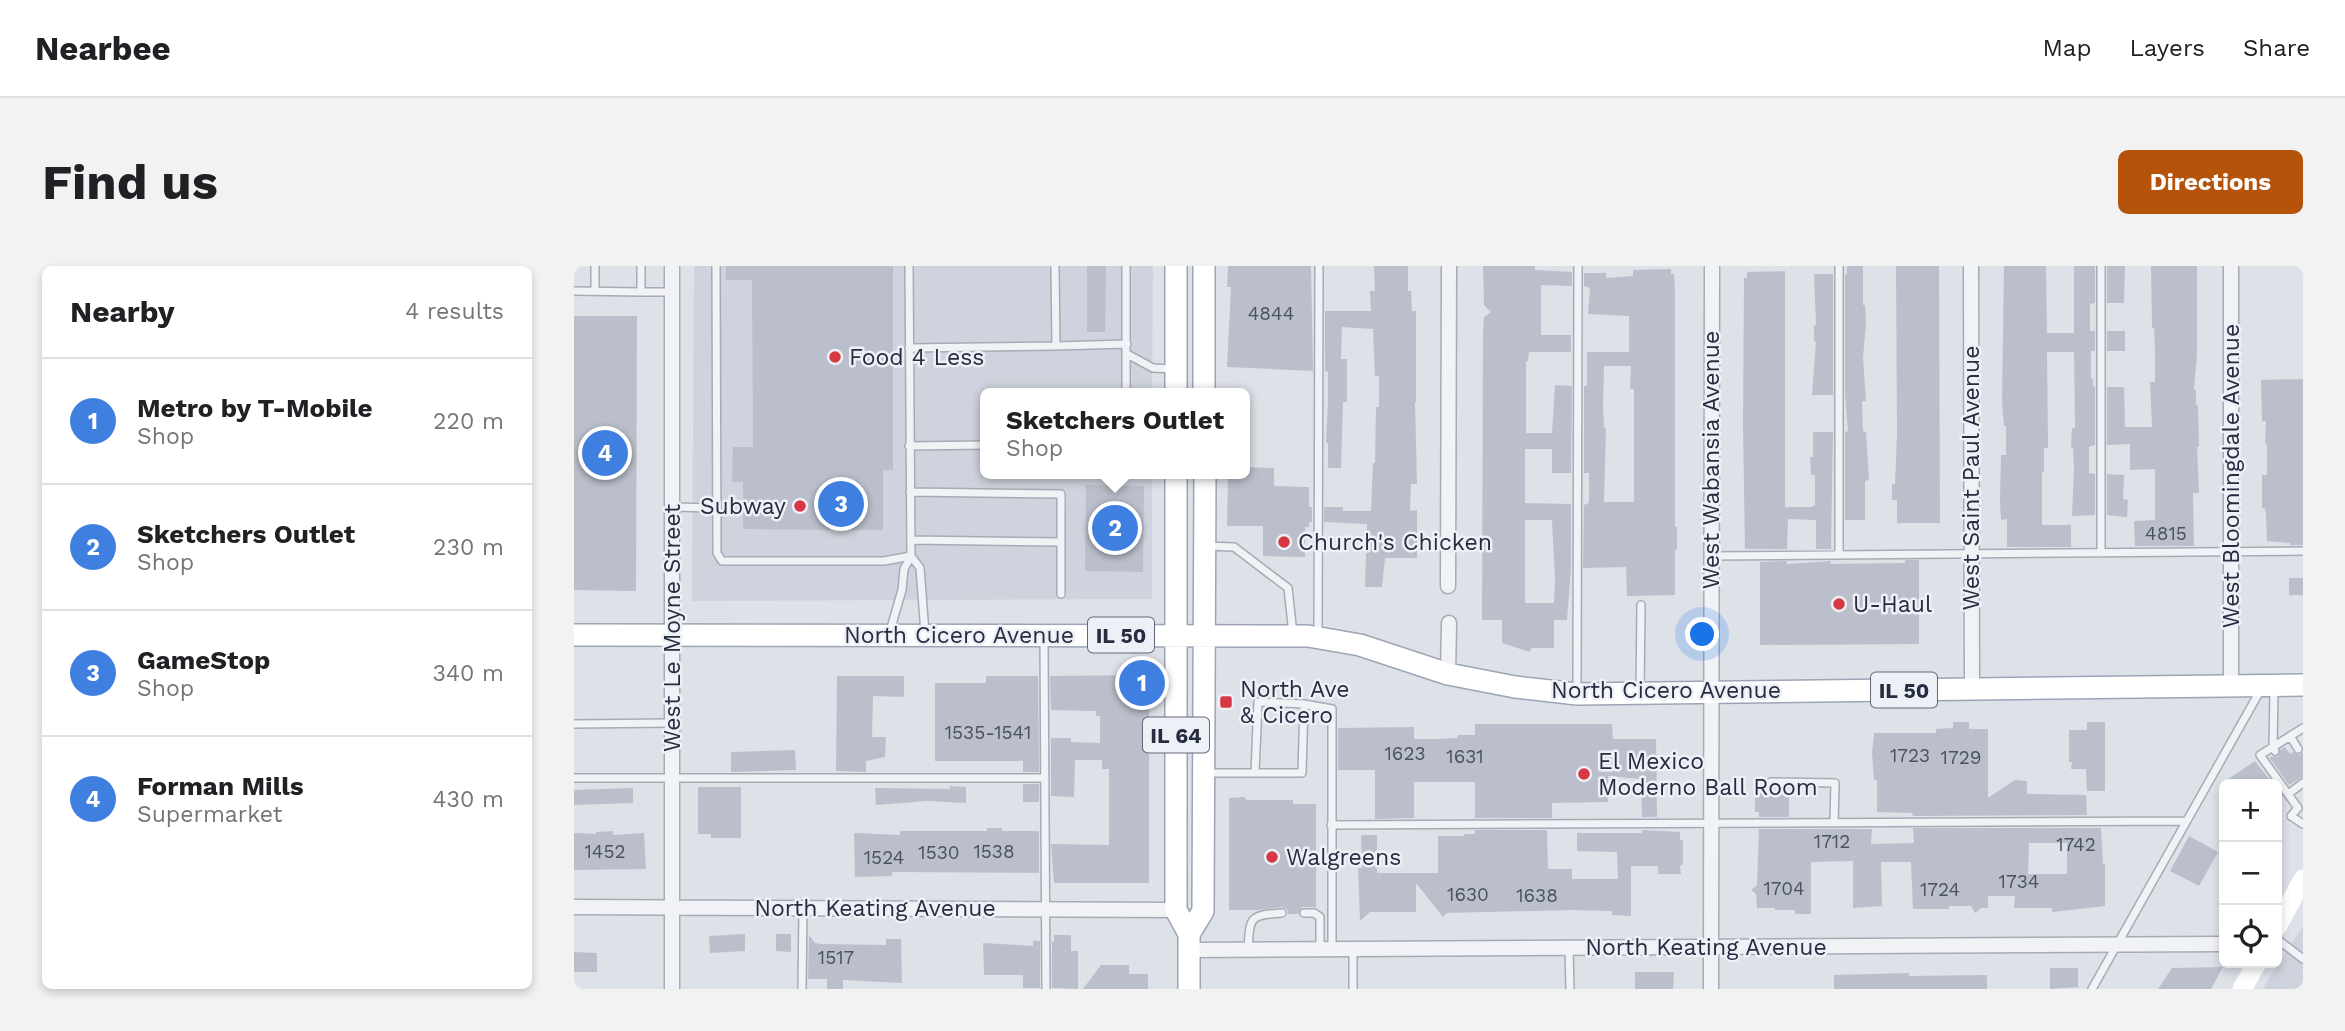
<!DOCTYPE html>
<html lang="en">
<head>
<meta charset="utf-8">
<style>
  :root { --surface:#fff; --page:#f2f2f2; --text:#202124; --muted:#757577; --line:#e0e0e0; --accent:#b45309 }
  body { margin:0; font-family:"Work Sans",sans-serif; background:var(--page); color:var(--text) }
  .controls { position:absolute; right:21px; bottom:21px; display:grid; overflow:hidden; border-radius:10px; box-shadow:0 4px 10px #0003 }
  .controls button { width:63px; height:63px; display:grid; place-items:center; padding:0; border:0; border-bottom:2px solid var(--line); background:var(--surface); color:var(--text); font:35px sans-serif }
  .you { position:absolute; left:1129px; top:369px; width:24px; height:24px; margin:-18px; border:5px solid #fff; border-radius:50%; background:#1a73e8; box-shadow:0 0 0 10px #1a73e833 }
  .badge { display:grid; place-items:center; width:46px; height:46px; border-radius:50%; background:var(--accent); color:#fff; font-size:23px; font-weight:700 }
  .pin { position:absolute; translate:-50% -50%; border:4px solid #fff; box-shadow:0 2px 7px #0006 }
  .popup { position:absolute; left:406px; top:122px; width:270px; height:91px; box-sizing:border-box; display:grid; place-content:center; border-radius:10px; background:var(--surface); filter:drop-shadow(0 2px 5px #0005); font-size:23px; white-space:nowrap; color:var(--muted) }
  .popup b { font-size:26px; color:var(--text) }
  .popup::after { content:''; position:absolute; left:50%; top:100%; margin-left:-14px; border:14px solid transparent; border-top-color:var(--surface) }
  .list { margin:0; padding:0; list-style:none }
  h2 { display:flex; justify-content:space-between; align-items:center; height:91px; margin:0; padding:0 28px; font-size:30px }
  h2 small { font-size:23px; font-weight:400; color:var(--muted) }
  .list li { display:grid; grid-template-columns:46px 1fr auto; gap:21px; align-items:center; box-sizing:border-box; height:126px; padding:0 28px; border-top:2px solid var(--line) }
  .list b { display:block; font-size:26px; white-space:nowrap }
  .list p { margin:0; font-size:23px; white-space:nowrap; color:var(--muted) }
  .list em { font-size:23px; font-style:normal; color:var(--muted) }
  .icon { flex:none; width:38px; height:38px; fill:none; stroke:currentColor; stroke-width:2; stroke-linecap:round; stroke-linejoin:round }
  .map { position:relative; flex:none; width:1729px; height:723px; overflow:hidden; border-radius:10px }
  header { display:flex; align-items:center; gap:42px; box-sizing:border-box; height:98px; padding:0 35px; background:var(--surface); border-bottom:2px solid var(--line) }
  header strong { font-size:33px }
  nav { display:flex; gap:38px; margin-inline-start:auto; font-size:24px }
  .intro { display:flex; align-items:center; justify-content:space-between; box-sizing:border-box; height:168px; padding:0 42px }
  h1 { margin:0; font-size:49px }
  .button { padding:18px 32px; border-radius:10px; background:var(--accent); color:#fff; font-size:24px; font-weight:700 }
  main { display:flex; gap:42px; padding:0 42px }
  aside { flex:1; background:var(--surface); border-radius:10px; box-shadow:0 4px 10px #0003 }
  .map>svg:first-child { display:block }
  .built { fill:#cfd3dd }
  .building { fill:#babfcb; fill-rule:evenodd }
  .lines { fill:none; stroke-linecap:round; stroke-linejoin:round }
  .lane-casing { stroke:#a6abb6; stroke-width:10 }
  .street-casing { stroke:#a6abb6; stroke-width:17 }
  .primary-casing { stroke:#9ca4b5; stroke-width:24 }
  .lane { stroke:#f0f2f6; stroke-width:7 }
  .street { stroke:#f0f2f6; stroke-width:14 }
  .secondary { stroke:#fff; stroke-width:19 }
  .primary { stroke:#fff; stroke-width:21 }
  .poi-dot { fill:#d73843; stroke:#edf0f6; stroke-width:2.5 }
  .labels { text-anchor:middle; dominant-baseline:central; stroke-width:5; stroke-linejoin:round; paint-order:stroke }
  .number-label { font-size:19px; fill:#4b5263 }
  .shield { fill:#edf0f6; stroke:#626877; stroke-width:2 }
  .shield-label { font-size:21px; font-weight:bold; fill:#262d40 }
  .poi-label { font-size:23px; fill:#262d40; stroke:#edf0f6; text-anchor:start }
  .street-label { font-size:23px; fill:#262d40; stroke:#edf0f6 }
</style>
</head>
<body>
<header>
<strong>Nearbee</strong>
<nav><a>Map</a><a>Layers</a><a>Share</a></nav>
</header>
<div class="intro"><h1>Find us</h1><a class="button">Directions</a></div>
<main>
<aside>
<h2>Nearby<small>4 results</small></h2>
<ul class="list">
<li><span class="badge" style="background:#3f7fe0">1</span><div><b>Metro by T-Mobile</b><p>Shop</p></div><em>220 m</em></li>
<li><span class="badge" style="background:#3f7fe0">2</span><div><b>Sketchers Outlet</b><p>Shop</p></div><em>230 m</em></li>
<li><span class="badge" style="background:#3f7fe0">3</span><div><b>GameStop</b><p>Shop</p></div><em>340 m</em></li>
<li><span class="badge" style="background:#3f7fe0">4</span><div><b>Forman Mills</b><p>Supermarket</p></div><em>430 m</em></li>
</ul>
</aside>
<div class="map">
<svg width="1729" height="723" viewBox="0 0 1729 723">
  <rect width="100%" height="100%" fill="#dde1e8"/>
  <path class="built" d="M120 0H579L578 127H412V208H578V333L118 335Z
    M1729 660V723H1689L1694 714Z"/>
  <path class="building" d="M152 0H319V204H309V264L169 263V216H158L159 181H179L178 14H152Z
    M513 0H532L531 66H513Z
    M654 0H737L739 105 653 101 657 21H653Z
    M800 0H834V25H837L838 45H842V136H841L843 218H837L836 245 843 244V292H811L808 321H791L793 258 750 256V241H769V245H797L799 197H801L802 141H805V110H801L799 63 768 61 767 93H773V136H769L767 202H754V177H752L754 136V106L751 105V45H797L796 25H801Z
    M909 0H961V4L998 6V20L967 19V69H997V86H955L954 95H952V167H978L981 119 998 120 997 207H978V183H951V237L997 238V302L993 354H980V382H957L956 386 928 377V354H908L909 65 910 51 917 46 910 39ZM951 254H978L981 314 980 337H951Z
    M1273 0H1289V39H1291L1292 57 1289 92 1292 135H1288L1289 165 1292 166 1295 214 1291 215V254H1271V166L1274 165 1271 129V8H1273Z
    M1322 0H1365L1366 257H1323V234H1318V218H1321L1323 168Z
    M1430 0H1472L1473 67H1500V0H1521V37L1516 38V65H1521V85H1517V113H1519V120H1521V179L1515 181V207L1521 208V249L1498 250 1500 204 1499 182H1497L1498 162H1501L1500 86H1473L1474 182H1470V205L1468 206V259H1497V281H1433V253L1427 254 1426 235 1427 189H1432V160H1430L1428 136Z
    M1533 0H1551L1550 37H1533Z
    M1577 0H1623V88L1620 123 1622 125V139H1624L1625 181H1623L1625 227H1619L1620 280H1561L1560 255 1581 254V203L1556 204V178L1533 179V121H1550L1551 161H1578L1576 116H1581V85L1580 62H1578Z
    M1097 3V8H1100L1101 29V261H1103V284H1101V329L1053 330 1052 301 1009 302 1010 239 1015 237V207H1010V120H1013V86H1055V50L1014 48 1016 22 1010 20V7H1032V12L1059 10V4ZM1030 100H1057L1056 123H1060V236H1030L1032 162H1030L1029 137Z
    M1211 5V241H1238L1241 239V209H1237L1236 191H1239V166H1259L1257 283H1242V254L1214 253 1213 283H1171L1169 160 1170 12H1173V6Z
    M1240 8H1259V129H1238L1242 76 1240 75V59H1242Z
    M0 50H63L62 325 0 324Z
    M1533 65H1551V85H1533Z
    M1729 113V279H1716V277L1693 275 1692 248 1691 242H1688V209H1693V179L1691 178 1692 155H1688L1687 114Z
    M670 201 700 202V220L735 221V241H738V256H735V261H731V291L689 290V260H653L654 208H670Z
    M1533 208 1550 209 1549 233 1554 234 1553 251 1533 249Z
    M512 219 570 220 569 306 511 305Z
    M1331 294H1345V378L1186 379V296L1213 295V298L1257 295V298L1331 297Z
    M1715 312H1729V329H1715Z
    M575 409V617H480L477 578 535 579V503H528V494H501L500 531 477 530V472H497V476L526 477V450H522V445L477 444 476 410Z
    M263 410H330V431L299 430 298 471H312L311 491 292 495V506L262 505Z
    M412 410H464L465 506H449V495H361V417H412Z
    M1379 456H1395V463H1414V532L1441 514 1453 515V528L1512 529 1513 549 1339 550 1338 547 1303 546V514H1300L1298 487 1300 467H1362V463L1379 462Z
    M1513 456H1531V525H1513L1512 503H1497L1498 496H1495V464H1513Z
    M901 458H1038L1039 473H1082L1083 551H1068L1067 513 1034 510V536L978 537V552H901V516H840V552L801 553V504H764V462L840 461V473H865L883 472 884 469H901Z
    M1711 481 1716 488 1719 486 1725 489 1729 486V511L1715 519 1695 491 1704 490 1707 483Z
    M221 484 222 504 157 506V486Z
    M1681 495 1699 518H1647Z
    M449 518H465V536H449Z
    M376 520 392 521V537L353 535 302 539 301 522 376 523Z
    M124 521H167V572H137V568H124Z
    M59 522V537L0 539V524Z
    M1181 527H1215V551H1185V546H1181Z
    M670 531 673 534H719V538H742V641H728L724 648H714L713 643 708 641 684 644H655V532Z
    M413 562H428V565H465V607L318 606V610L281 611 280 567 326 569V565H413Z
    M1339 562H1527L1529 598H1531V640L1478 646V642H1440L1441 630H1414V642H1407L1401 647 1397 640H1375V643H1339L1337 596H1307L1308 640 1279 642V595L1237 596V648H1221V644H1201V642H1183L1182 628 1177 624 1183 619 1185 563H1298L1297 578 1340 577ZM1455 577H1493V608H1454Z
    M901 564H973L974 603H998V613H1044L1043 586 1003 585V567H1068V564L1106 566V573L1109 575V598L1106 600 1107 608H1084V600H1057V650L1038 649V645L997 644 873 647 869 651 842 617V646H796L786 655 784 602H788L787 569H803V607H864V570H890V568H901Z
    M39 565V569L70 567 72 603 0 604V567L22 568V566Z
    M1615 570 1644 586 1625 620 1596 605Z
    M171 668V685L136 687 135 670Z
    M202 668H217V686L202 685Z
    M235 669 241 677 247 678 312 679V673H327L328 717 269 714V723H253V713H234Z
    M480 669H497V685H504V723L478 722V675L480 676Z
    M459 675H466V722H449V709H410L409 677 459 680Z
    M0 686 23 687V706H0Z
    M527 699H555V708H574V723H509Z
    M1649 701 1637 723H1584L1598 702Z
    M1476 702H1504V721L1476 723Z
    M1061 706H1100L1099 723H1061Z
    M1335 707V710L1413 709V723H1260V709Z"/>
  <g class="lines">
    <g class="lane-casing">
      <path id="lane" d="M67 0V26H98
        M142 0 143 287 148 295H310L337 290
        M481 0 482 80 553 78
        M1265 0V289
        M1527 0V287
        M0 25 67 26
        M21 25V0
        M335 82 482 80
        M553 88 579 102 598 103
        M552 127V0
        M335 180 412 179
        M336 226 487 228V328
        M98 241 143 242
        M337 274 486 276
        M632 280 660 281 714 322 719 368
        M337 290 346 302 351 367
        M1138 290 1729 285
        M316 365 328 324 330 303 337 290 335 0
        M744 370 745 0
        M470 374 472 723
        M1700 424 1699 481 1686 489 1724 542 1717 550 1729 558
        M1003 426 1004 0
        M1066 427 1067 339
        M730 438 758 443V683
        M0 458 98 457
        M1716 470 1724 483
        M1701 485 1699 481 1729 462
        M632 507C664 507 696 507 728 507L730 438 684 436 681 507
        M0 512H471
        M1197 516 1261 517 1260 557
        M1714 528 1729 517
        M757 559 1612 555
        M730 647H740L746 651V683
        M1703 673 1729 693
        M995 682 996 723
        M674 683C676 651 675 649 708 647
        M228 723 229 641
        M779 723V683
        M1518 723 1686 425"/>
    </g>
    <g class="street-casing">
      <path id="street" d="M98 0V723
        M1397 0 1398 423
        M1657 0V420
        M874 320 875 0
        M874 408 875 357
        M0 641 602 644
        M615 684 1650 678
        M1137 723 1138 0"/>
    </g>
    <g class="primary-casing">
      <path id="primary" d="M602 0V127
        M630 0V127
        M602 208V644L615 668V723
        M0 369 734 370 786 379 874 408 941 421 1003 428 1729 419
        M615 668 629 645 631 208"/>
    </g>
    <use href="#lane" class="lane"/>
    <use href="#street" class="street"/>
    <path class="secondary" d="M1703 661 1729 613
      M1668 723 1683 697"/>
    <use href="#primary" class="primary"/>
  </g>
  <g class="poi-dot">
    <circle cx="261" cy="91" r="7"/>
    <circle cx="226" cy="240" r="7"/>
    <circle cx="710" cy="276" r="7"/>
    <circle cx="1265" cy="338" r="7"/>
    <rect x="645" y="429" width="14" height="14" rx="3.5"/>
    <circle cx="1010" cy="508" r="7"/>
    <circle cx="698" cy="591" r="7"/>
  </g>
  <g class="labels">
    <g class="number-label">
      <text x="697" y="47">4844</text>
      <text x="1592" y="267">4815</text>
      <text x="414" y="466">1535-1541</text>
      <text x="831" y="487">1623</text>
      <text x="1336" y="489">1723</text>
      <text x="891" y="490">1631</text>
      <text x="1387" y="491">1729</text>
      <text x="1258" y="575">1712</text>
      <text x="1502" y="578">1742</text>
      <text x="31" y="585">1452</text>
      <text x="420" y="585">1538</text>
      <text x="365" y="586">1530</text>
      <text x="310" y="591">1524</text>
      <text x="1445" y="615">1734</text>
      <text x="1210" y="622">1704</text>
      <text x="1366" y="623">1724</text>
      <text x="894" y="628">1630</text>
      <text x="963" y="629">1638</text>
      <text x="262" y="691">1517</text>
    </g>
    <g class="shield">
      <rect x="514" y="351.5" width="66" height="35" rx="5"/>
      <rect x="1297" y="406.5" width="66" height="35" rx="5"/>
      <rect x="569" y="451.5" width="66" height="35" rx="5"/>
    </g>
    <g class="shield-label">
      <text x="547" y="369">IL 50</text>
      <text x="1330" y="424">IL 50</text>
      <text x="602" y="469">IL 64</text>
    </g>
    <g class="poi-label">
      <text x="275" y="91">Food 4 Less</text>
      <text x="212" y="240" text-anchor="end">Subway</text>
      <text x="724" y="276">Church's Chicken</text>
      <text x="1279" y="338">U-Haul</text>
      <text x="666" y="423">North Ave<tspan x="666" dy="26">&amp; Cicero</tspan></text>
      <text x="1024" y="495">El Mexico<tspan x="1024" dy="26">Moderno Ball Room</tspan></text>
      <text x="712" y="591">Walgreens</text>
    </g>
    <g class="street-label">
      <text transform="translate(1137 194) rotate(-90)">West Wabansia Avenue</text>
      <text transform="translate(1657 210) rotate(-90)">West Bloomingdale Avenue</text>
      <text transform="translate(1397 212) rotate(-90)">West Saint Paul Avenue</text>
      <text transform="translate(98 362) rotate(-90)">West Le Moyne Street</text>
      <text x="385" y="369">North Cicero Avenue</text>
      <text x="1092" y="424">North Cicero Avenue</text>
      <text x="301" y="642">North Keating Avenue</text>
      <text x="1132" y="681">North Keating Avenue</text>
    </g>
  </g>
</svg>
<div class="controls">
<button>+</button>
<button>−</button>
<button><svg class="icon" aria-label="locate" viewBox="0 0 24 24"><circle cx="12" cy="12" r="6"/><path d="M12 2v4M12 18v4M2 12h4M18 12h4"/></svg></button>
</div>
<div class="you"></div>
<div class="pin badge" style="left:568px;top:417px;background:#3f7fe0">1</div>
<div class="pin badge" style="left:541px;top:262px;background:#3f7fe0">2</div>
<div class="popup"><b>Sketchers Outlet</b>Shop</div>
<div class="pin badge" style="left:267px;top:238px;background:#3f7fe0">3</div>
<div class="pin badge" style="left:31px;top:187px;background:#3f7fe0">4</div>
</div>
</main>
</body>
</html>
